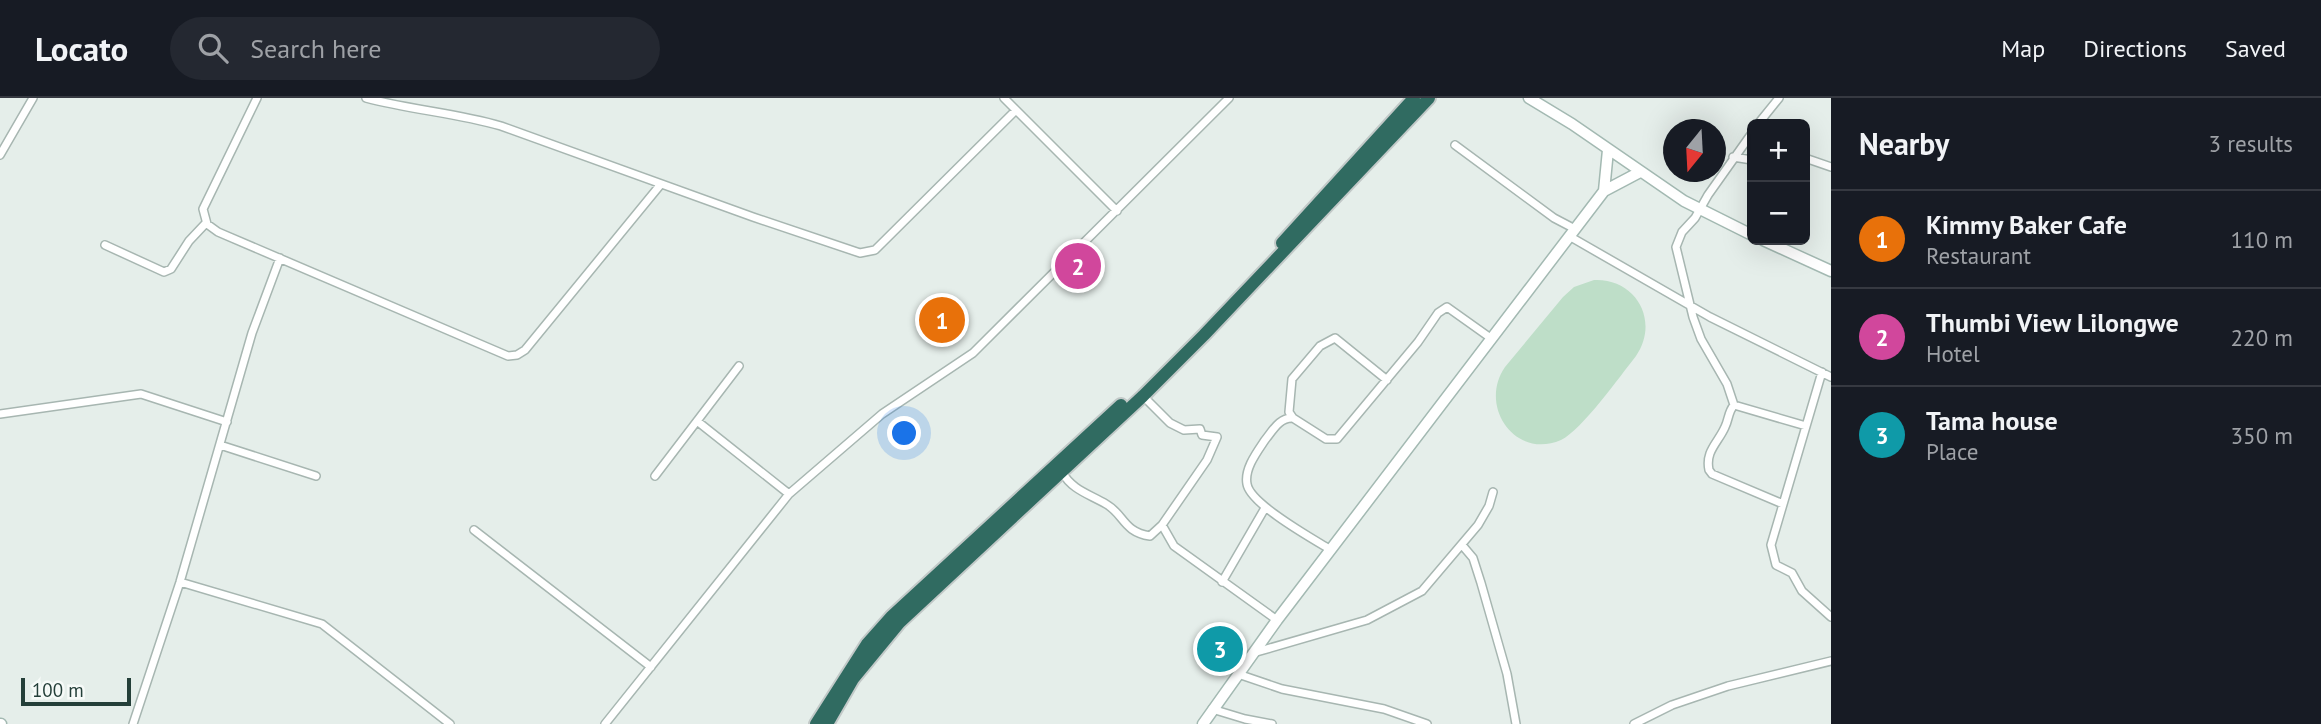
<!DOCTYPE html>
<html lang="en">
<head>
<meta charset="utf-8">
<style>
  :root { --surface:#171b24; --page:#242831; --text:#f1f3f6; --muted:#9ea1a6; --line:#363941; --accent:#2563eb }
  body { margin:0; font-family:"PT Sans",sans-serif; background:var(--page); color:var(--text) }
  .controls { position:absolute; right:21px; top:21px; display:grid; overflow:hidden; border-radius:10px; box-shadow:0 7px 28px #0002 }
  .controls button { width:63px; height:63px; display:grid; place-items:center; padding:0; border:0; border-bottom:2px solid var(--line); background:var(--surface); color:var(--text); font:35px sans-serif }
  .compass { position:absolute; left:1663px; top:21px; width:63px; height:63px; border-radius:50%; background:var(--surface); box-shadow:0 7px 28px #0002; rotate:198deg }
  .scale { position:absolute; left:21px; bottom:18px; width:110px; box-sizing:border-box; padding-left:7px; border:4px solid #243f39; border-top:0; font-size:19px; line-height:24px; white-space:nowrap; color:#243f39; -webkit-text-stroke:5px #f6faf8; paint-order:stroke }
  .you { position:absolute; left:905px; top:336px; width:24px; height:24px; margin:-18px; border:5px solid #fff; border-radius:50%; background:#1a73e8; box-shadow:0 0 0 10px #1a73e833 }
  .badge { display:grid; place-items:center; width:46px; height:46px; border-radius:50%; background:var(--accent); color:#fff; font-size:23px; font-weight:700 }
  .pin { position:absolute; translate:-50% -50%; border:4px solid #fff; box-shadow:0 2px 7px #0006 }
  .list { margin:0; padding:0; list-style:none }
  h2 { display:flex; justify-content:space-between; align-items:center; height:91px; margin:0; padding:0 28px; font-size:30px }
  h2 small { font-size:23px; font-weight:400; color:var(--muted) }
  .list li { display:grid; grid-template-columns:46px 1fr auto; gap:21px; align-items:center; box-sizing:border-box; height:98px; padding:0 28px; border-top:2px solid var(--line) }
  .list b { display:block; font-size:26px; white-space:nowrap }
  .list p { margin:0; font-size:23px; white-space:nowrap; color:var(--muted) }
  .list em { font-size:23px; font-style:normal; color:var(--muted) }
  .icon { flex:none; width:38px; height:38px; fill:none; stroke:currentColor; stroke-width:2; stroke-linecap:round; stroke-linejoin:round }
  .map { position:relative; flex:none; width:1831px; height:626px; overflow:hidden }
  header { display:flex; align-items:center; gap:42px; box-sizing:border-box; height:98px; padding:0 35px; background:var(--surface); border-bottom:2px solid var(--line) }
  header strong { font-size:33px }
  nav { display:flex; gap:38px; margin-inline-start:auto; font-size:24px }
  .search { width:490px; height:63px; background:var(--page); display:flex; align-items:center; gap:18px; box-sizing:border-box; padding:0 24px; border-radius:38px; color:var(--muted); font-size:26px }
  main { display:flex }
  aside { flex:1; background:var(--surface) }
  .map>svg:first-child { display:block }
  .garden { fill:#bedec8 }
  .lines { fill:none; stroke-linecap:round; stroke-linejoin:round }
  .street-casing { stroke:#a7b6b1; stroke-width:10 }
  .secondary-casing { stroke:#a3b9b2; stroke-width:13 }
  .highway-casing { stroke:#c2c9c8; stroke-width:16 }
  .street { stroke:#fff; stroke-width:7 }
  .secondary { stroke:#fff; stroke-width:10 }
  .highway { stroke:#306b61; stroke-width:12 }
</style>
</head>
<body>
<header>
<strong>Locato</strong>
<div class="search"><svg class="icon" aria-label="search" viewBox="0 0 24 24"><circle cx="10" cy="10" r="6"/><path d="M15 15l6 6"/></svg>Search here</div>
<nav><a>Map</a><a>Directions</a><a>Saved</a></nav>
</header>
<main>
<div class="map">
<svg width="1831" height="626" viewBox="0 0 1831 626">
  <rect width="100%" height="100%" fill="#e5eeea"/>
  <path class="garden" d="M1594 182C1636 180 1660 223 1636 258 1620 278 1582 332 1561 342 1515 362 1478 308 1505 269L1563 199 1574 189Z"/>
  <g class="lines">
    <g class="street-casing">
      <path id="street" d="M257 0 203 111 207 126 218 134 508 258 517 257 525 252 661 86
        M366 0C411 12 457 15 501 28L753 119 860 155 875 152 1016 12
        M1004 0 1117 113
        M1758 26 1779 0
        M1752 35 1708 97 1695 120 1682 134 1676 149 1693 219 1701 241 1727 286 1734 307 1806 328
        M1455 47 1554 120 1575 131
        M0 57 33 0
        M1733 59 1752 62
        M1805 60 1831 69
        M1569 138 1710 219 1831 279
        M105 147 164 174 171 171 189 143 206 125
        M1822 274 1771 447 1776 467 1792 475 1802 493 1831 519
        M1143 298 1170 325 1184 332 1200 331 1202 337 1217 339 1207 362 1162 427 1174 448 1277 522
        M1734 307C1728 314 1729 321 1725 329 1718 345 1705 353 1709 372L1712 376 1783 406
        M0 316 141 296 227 324
        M1293 320 1289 314 1292 281 1320 248 1335 240 1387 282
        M697 323 789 396
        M220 347 316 378
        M1062 374C1072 392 1089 396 1106 406 1124 416 1123 434 1150 438L1162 427
        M655 378 739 268
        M474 432 651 569
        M1462 447 1473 460 1481 485 1507 576 1516 626
        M1331 452C1313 441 1250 406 1247 386 1244 371 1257 354 1265 342 1273 332 1280 319 1293 320L1326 341H1337L1418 244 1438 215 1447 209 1492 241
        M180 484 322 526 450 626
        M1222 484 1265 410
        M1253 555 1367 522 1422 493 1478 427 1489 408 1493 394
        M1238 576 1282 591 1384 611 1427 626
        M1212 611 1245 621 1272 626
        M133 626 180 484 252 235 280 160
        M605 626 789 396 882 316 973 255 1229 0
        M1634 626 1672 607 1728 588 1831 563"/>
    </g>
    <g class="secondary-casing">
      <path id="secondary" d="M1529 0 1572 26 1684 103 1752 137
        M1604 93 1608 52
        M1763 142 1831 173
        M0 626H1
        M1203 626 1277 522 1604 93 1640 74"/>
    </g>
    <g class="highway-casing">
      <path id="highway" d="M1282 145 1414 0
        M816 626 867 546 891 519 1121 307
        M827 626 853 581 900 524 1143 298 1204 237 1429 0"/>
    </g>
    <use href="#street" class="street"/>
    <use href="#secondary" class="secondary"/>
    <use href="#highway" class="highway"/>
  </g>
</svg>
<div class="controls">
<button>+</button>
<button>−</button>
</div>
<svg class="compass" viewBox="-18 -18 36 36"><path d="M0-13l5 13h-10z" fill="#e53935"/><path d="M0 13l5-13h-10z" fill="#9ea1a6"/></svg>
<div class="scale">100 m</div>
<div class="you"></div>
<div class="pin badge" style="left:942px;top:222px;background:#e8710a">1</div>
<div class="pin badge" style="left:1078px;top:168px;background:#d1479c">2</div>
<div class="pin badge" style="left:1220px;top:551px;background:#0f9aa8">3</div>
</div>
<aside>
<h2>Nearby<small>3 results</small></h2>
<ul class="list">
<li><span class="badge" style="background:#e8710a">1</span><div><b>Kimmy Baker Cafe</b><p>Restaurant</p></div><em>110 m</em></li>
<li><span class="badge" style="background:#d1479c">2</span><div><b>Thumbi View Lilongwe</b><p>Hotel</p></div><em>220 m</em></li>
<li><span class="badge" style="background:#0f9aa8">3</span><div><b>Tama house</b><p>Place</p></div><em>350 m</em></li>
</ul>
</aside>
</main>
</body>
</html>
